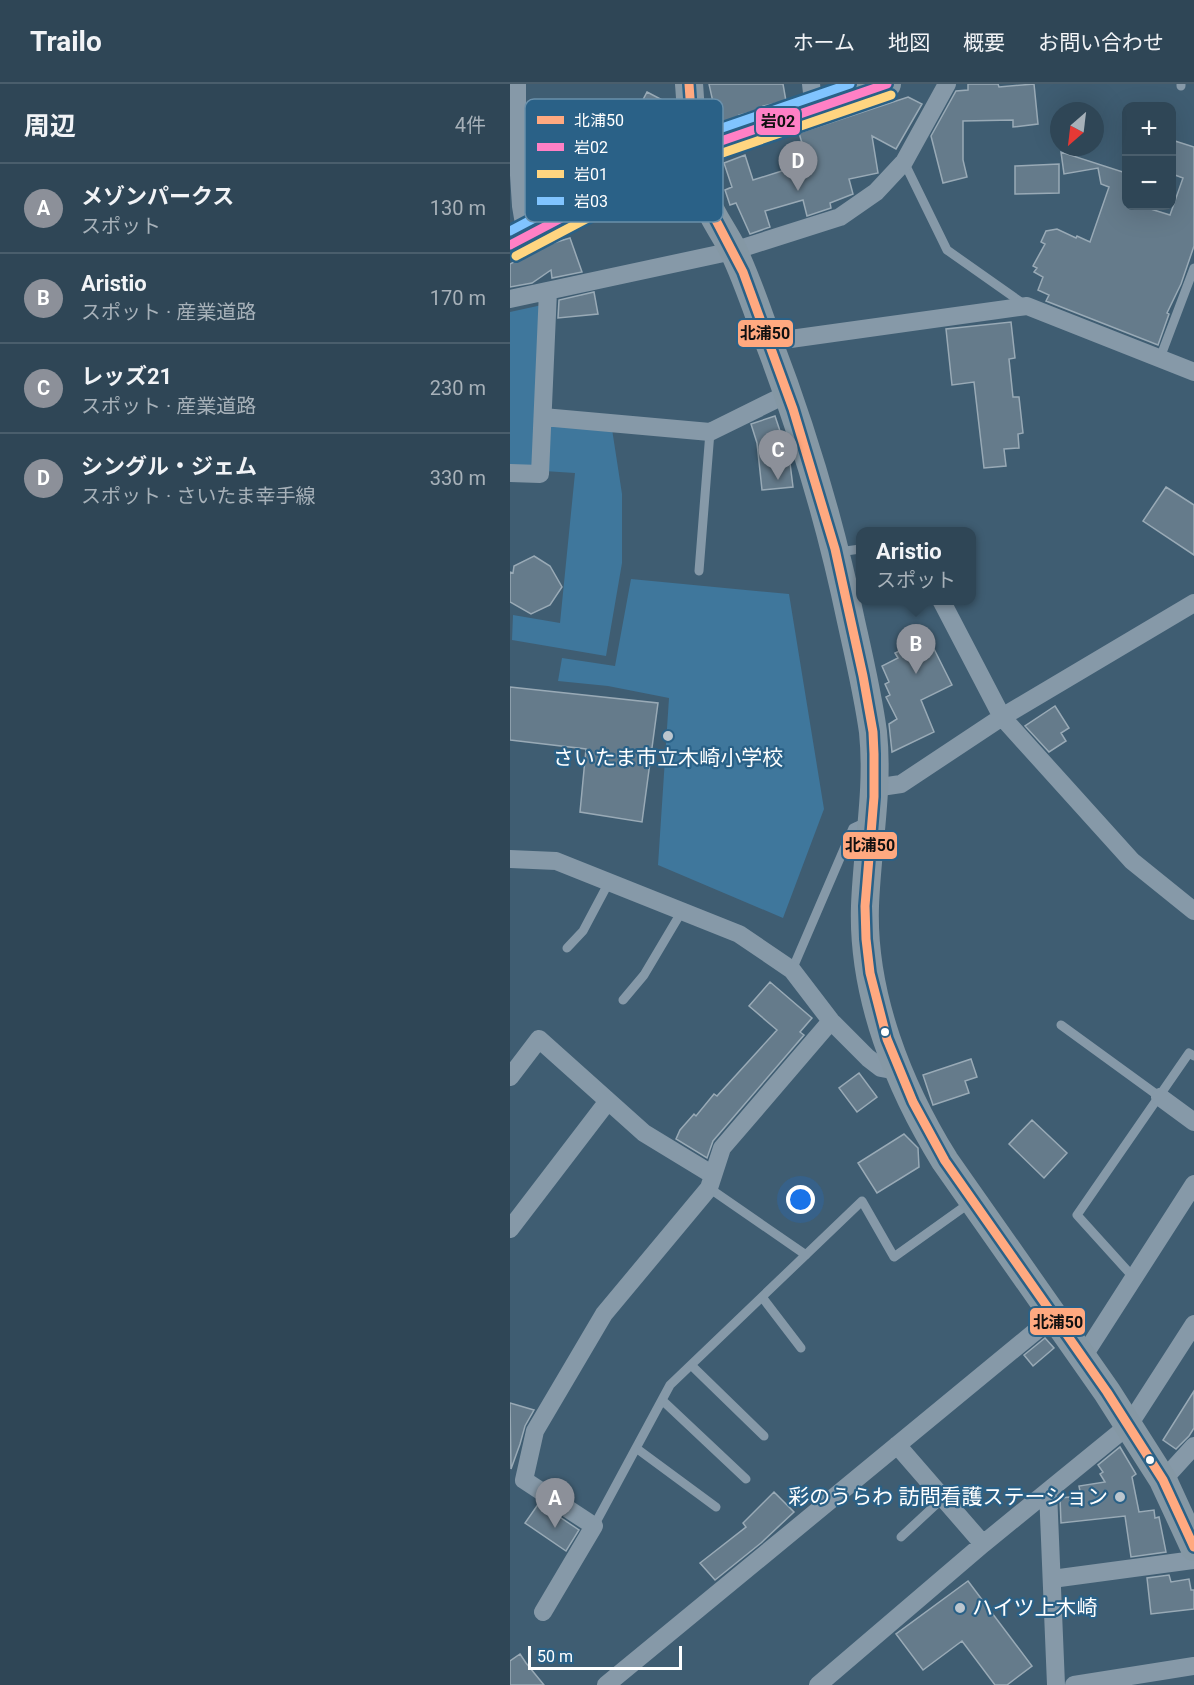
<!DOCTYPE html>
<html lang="ja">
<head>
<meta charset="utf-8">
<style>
  :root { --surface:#2f4656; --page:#374d5c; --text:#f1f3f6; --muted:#a7b1b9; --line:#4a5e6c; --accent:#8c9099 }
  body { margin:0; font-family:Roboto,"Noto Sans JP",sans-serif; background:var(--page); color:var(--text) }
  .controls { position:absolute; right:18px; top:18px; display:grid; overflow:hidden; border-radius:12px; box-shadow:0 6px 24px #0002 }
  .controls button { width:54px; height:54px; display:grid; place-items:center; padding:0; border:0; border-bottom:2px solid var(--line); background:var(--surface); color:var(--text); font:30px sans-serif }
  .compass { position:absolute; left:540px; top:18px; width:54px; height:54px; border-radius:50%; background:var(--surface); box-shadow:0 6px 24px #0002; rotate:208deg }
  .scale { position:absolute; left:18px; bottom:15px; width:154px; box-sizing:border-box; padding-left:6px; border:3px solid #fff; border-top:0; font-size:16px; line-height:21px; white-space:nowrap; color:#fff; -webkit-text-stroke:4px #2a6187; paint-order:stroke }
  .you { position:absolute; left:291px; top:1116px; width:21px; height:21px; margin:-15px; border:4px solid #fff; border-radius:50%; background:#1a73e8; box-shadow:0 0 0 9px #1a73e833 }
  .badge { display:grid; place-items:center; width:39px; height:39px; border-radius:50%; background:var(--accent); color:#fff; font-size:20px; font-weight:700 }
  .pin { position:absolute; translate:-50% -50px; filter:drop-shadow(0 2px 3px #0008) }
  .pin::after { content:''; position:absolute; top:32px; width:21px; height:18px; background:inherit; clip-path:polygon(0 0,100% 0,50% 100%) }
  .popup { position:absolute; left:346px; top:443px; width:120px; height:78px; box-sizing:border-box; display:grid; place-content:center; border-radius:12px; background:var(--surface); filter:drop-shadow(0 2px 4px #0005); font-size:20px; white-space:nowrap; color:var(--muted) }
  .popup b { font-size:22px; color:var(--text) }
  .popup::after { content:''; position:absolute; left:50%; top:100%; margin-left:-12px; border:12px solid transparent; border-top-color:var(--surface) }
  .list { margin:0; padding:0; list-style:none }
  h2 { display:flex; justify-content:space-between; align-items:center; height:78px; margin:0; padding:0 24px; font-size:26px }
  h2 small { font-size:20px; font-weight:400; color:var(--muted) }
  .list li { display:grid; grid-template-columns:39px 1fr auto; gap:18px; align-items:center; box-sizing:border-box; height:90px; padding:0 24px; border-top:2px solid var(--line) }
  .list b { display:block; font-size:22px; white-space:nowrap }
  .list p { margin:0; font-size:20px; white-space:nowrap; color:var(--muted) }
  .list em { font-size:20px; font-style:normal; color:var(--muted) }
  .map { position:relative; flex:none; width:684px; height:1601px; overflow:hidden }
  header { display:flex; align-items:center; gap:36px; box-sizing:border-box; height:84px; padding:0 30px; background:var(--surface); border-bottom:2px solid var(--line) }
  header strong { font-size:28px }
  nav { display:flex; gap:33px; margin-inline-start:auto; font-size:21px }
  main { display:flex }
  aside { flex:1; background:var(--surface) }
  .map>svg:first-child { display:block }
  .green { fill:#3f779c }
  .building { fill:#657b8b; stroke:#99aab6; stroke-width:1.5 }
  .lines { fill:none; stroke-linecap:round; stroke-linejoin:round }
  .lane { stroke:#8699a8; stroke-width:9 }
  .street { stroke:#8699a8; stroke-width:18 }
  .primary { stroke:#8598a5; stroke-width:28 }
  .bus-1-casing { stroke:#2a6187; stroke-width:14 }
  .bus-2-casing { stroke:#2a6187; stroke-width:14 }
  .bus-3-casing { stroke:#2a6187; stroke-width:14 }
  .bus-4-casing { stroke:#2a6187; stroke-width:14 }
  .bus-1 { stroke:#ffa980; stroke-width:9 }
  .bus-2 { stroke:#ff80c5; stroke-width:9 }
  .bus-3 { stroke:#ffd580; stroke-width:9 }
  .bus-4 { stroke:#80c4ff; stroke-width:9 }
  .poi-dot { fill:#bcc6ce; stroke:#2a6187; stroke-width:2 }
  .bus-dot { fill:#fff; stroke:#2a6187; stroke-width:2 }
  .labels { text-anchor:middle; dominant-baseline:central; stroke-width:4.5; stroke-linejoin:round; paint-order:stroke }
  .poi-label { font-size:21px; fill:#fff; stroke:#2a6187 }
  .key { fill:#2a6187; stroke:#6a90ab; stroke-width:1.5 }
  .key-label { font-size:16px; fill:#fff }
  .line-badge { stroke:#2a6187; stroke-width:2 }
  .pale-badge-label { font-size:16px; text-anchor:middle; font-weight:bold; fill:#111 }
</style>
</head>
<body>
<header>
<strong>Trailo</strong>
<nav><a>ホーム</a><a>地図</a><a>概要</a><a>お問い合わせ</a></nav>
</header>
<main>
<aside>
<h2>周辺<small>4件</small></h2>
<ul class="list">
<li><span class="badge">A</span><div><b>メゾンパークス</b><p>スポット</p></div><em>130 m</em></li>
<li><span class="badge">B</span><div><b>Aristio</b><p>スポット · 産業道路</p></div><em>170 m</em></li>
<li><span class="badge">C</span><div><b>レッズ21</b><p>スポット · 産業道路</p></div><em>230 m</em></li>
<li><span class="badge">D</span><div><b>シングル・ジェム</b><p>スポット · さいたま幸手線</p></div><em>330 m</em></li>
</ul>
</aside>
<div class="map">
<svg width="684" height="1601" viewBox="0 0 684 1601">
  <rect width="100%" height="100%" fill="#3f5d72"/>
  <path class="green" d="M32 221 24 386 0 384V228Z
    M37 342 102 345 112 410V479L96 572 2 556 3 531 50 539 65 389 34 387Z
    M121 495 279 510 314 725 273 834 148 781 159 614 98 602 48 597 52 574 105 582Z"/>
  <path class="building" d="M199 0H273L276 17 253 22V25L229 31V33L208 41Z
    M458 0H488L489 3 524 0 528 40 503 43V36L453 37V76L457 93 433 99 421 52 446 7 458 6Z
    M137 8 162 21 141 64 115 50Z
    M398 13 412 20 386 65 362 52 368 89 339 95 343 110 320 119 321 124 297 132 293 116 255 127 260 143 240 150 226 119 220 121 215 106 222 103 214 79 235 71 243 96 275 86 272 77 279 75 275 65 292 59 289 49Z
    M665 57 684 63V162L671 200 657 229 659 230 648 261 536 217 539 211 528 206 533 193 524 188 527 184 523 182 535 160 531 158 536 147 547 145 566 154 567 152 580 158 599 103 591 100 588 84 554 90 551 68 616 89V122H631L660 131 673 94 662 90V66Z
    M549 80V109L505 110V82Z
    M60 154 72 188 42 194 41 186 22 199 0 203V180L33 162Z
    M84 208 88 230 48 234 49 216Z
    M501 238 505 274 499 275 503 313H509L513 349 508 350 509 364 494 365 496 382 474 384 464 298 442 301 436 245Z
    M265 332 278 371H279L283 403 252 406 247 359 241 340Z
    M656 403 684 421V471L633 437Z
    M24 472 40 482 52 503 40 521 21 530 0 518V488L3 489 4 482Z
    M418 553 442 601 411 616 424 648 382 668 379 640 387 635 376 613 380 611 375 600 379 598 372 582 388 574 385 569Z
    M0 603 148 619 132 738 70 728 76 665 0 656Z
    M545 622 559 644 551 649 556 657 539 668 515 642Z
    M260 898 302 934 290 948 294 951 203 1057 197 1074 166 1055 170 1046 184 1030 186 1032 204 1010 207 1012 267 946 239 922Z
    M461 975 467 993 455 997 459 1009 423 1021 413 991Z
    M349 989 367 1013 347 1028 329 1004Z
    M522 1036 557 1069 534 1094 499 1060Z
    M394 1050 408 1064 409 1083 367 1109 348 1079Z
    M535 1254 544 1264 523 1282 514 1271Z
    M684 1307V1344L679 1352 666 1365 653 1356Z
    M0 1319 24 1326 15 1342 10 1360 1 1385Z
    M610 1363 626 1390 622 1393 629 1428 644 1426 645 1434 649 1433 656 1468 621 1473 615 1432 551 1439 550 1414 571 1412 569 1402 595 1398 590 1390 593 1388 588 1381Z
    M264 1408 284 1428 251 1459 205 1496 190 1479 236 1443 233 1439Z
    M29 1419 69 1446 56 1467 15 1439Z
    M659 1491 661 1498 679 1495 681 1506H684V1525L641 1530 637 1494Z
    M458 1497 522 1582 497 1601H485L452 1557 413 1586 386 1550Z
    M10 1570 16 1579 34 1601H0V1577Z"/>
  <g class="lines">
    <path class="lane" d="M671 0V2
      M394 78 437 166 515 221
      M650 274 684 184
      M329 468 350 465
      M189 487 200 348
      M57 864 73 847 99 798
      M282 886 343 744 356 738
      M113 916 134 891 172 827
      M551 941 650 1013
      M199 1104 296 1171
      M624 1194 567 1131 679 969 684 972
      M252 1213 291 1264
      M181 1281 254 1352
      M152 1316 236 1395
      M126 1364 206 1423
      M84 1442 160 1301 352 1117 384 1173 461 1118
      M391 1453 433 1414"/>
    <path class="street" d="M7 0V60L11 122 13 134 22 149
      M301 0 304 26
      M0 215 223 167 330 133 366 108 394 78 437 0
      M259 258 517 222 684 288
      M33 333 200 348 277 310
      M0 389 30 390 38 207
      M431 516 492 633 622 777 684 827
      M364 704 391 700 492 633 684 519
      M0 775 46 777 229 850 282 886 321 937 358 974 371 984 387 987
      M0 993 29 955 134 1049 203 1091
      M650 1013 684 1038
      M0 1145 98 1017
      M573 1273 684 1100
      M387 1361 473 1460
      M653 1396 684 1362
      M538 1407 546 1601
      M542 1495 684 1476
      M33 1528 84 1442 14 1396 25 1347 94 1230 199 1104 212 1064 321 937
      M96 1601 544 1232
      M308 1601 473 1460 619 1341 684 1240
      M564 1601 684 1582"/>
    <path class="primary" d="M179 0C182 36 182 77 194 112 201 131 214 148 223 166 237 195 247 226 258 256 293 347 321 441 341 537 349 573 358 611 363 648 369 706 357 764 355 822 352 911 389 1003 435 1077L597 1308 653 1396 684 1463
      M0 161 156 79 185 66 377 0"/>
    <g class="bus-1-casing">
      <path id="bus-1" d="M179 0 183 56 190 99 197 119 233 188 283 325 325 465 353 592 363 648 364 670V713L355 822 356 855 360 889 377 955 403 1018 435 1077 597 1308 653 1396 684 1463"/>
    </g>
    <g class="bus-2-casing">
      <path id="bus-2" d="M0 161 156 79 185 66 377 0"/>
    </g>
    <g class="bus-3-casing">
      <path id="bus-3" d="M6 172 161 90 189 77 381 11"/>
    </g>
    <g class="bus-4-casing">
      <path id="bus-4" d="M0 147 150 68 180 55 340 0"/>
    </g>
    <use href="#bus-1" class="bus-1"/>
    <use href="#bus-2" class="bus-2"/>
    <use href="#bus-3" class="bus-3"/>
    <use href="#bus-4" class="bus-4"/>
  </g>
  <g class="poi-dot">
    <circle cx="158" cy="652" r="6"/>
    <circle cx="610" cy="1413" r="6"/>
    <circle cx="450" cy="1524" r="6"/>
  </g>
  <g class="bus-dot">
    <circle cx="375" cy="948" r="5"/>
    <circle cx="640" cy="1376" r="5"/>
  </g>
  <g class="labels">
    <g class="poi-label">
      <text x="158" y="674">さいたま市立木崎小学校</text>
      <text x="598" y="1413" text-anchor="end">彩のうらわ 訪問看護ステーション</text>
      <text x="462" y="1524" text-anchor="start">ハイツ上木崎</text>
    </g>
  </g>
  <rect x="15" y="15" width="198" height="123" rx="9" class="key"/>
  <rect x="27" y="32" width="27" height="8" fill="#ffa980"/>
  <rect x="27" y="59" width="27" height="8" fill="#ff80c5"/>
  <rect x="27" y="86" width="27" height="8" fill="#ffd580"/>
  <rect x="27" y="113" width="27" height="8" fill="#80c4ff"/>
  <g class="key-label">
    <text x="64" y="42">北浦50</text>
    <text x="64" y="69">岩02</text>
    <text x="64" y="96">岩01</text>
    <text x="64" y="123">岩03</text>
  </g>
  <g class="line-badge">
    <rect x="245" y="23" width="46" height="29" rx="6" fill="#ff80c5"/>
    <rect x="227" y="235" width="57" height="29" rx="6" fill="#ffa980"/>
    <rect x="332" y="747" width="56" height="29" rx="6" fill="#ffa980"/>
    <rect x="519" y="1223" width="57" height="29" rx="6" fill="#ffa980"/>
  </g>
  <g class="pale-badge-label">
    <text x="268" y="43">岩02</text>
    <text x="255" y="255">北浦50</text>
    <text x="360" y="767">北浦50</text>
    <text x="548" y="1244">北浦50</text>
  </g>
</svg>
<div class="controls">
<button>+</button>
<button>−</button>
</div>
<svg class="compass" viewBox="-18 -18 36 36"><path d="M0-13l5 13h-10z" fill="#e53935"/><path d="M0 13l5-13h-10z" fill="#a7b1b9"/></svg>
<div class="scale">50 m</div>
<div class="you"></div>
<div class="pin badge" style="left:45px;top:1444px">A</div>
<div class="pin badge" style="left:406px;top:590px">B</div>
<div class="popup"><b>Aristio</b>スポット</div>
<div class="pin badge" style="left:268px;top:396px">C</div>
<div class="pin badge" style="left:288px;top:107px">D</div>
</div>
</main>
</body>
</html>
